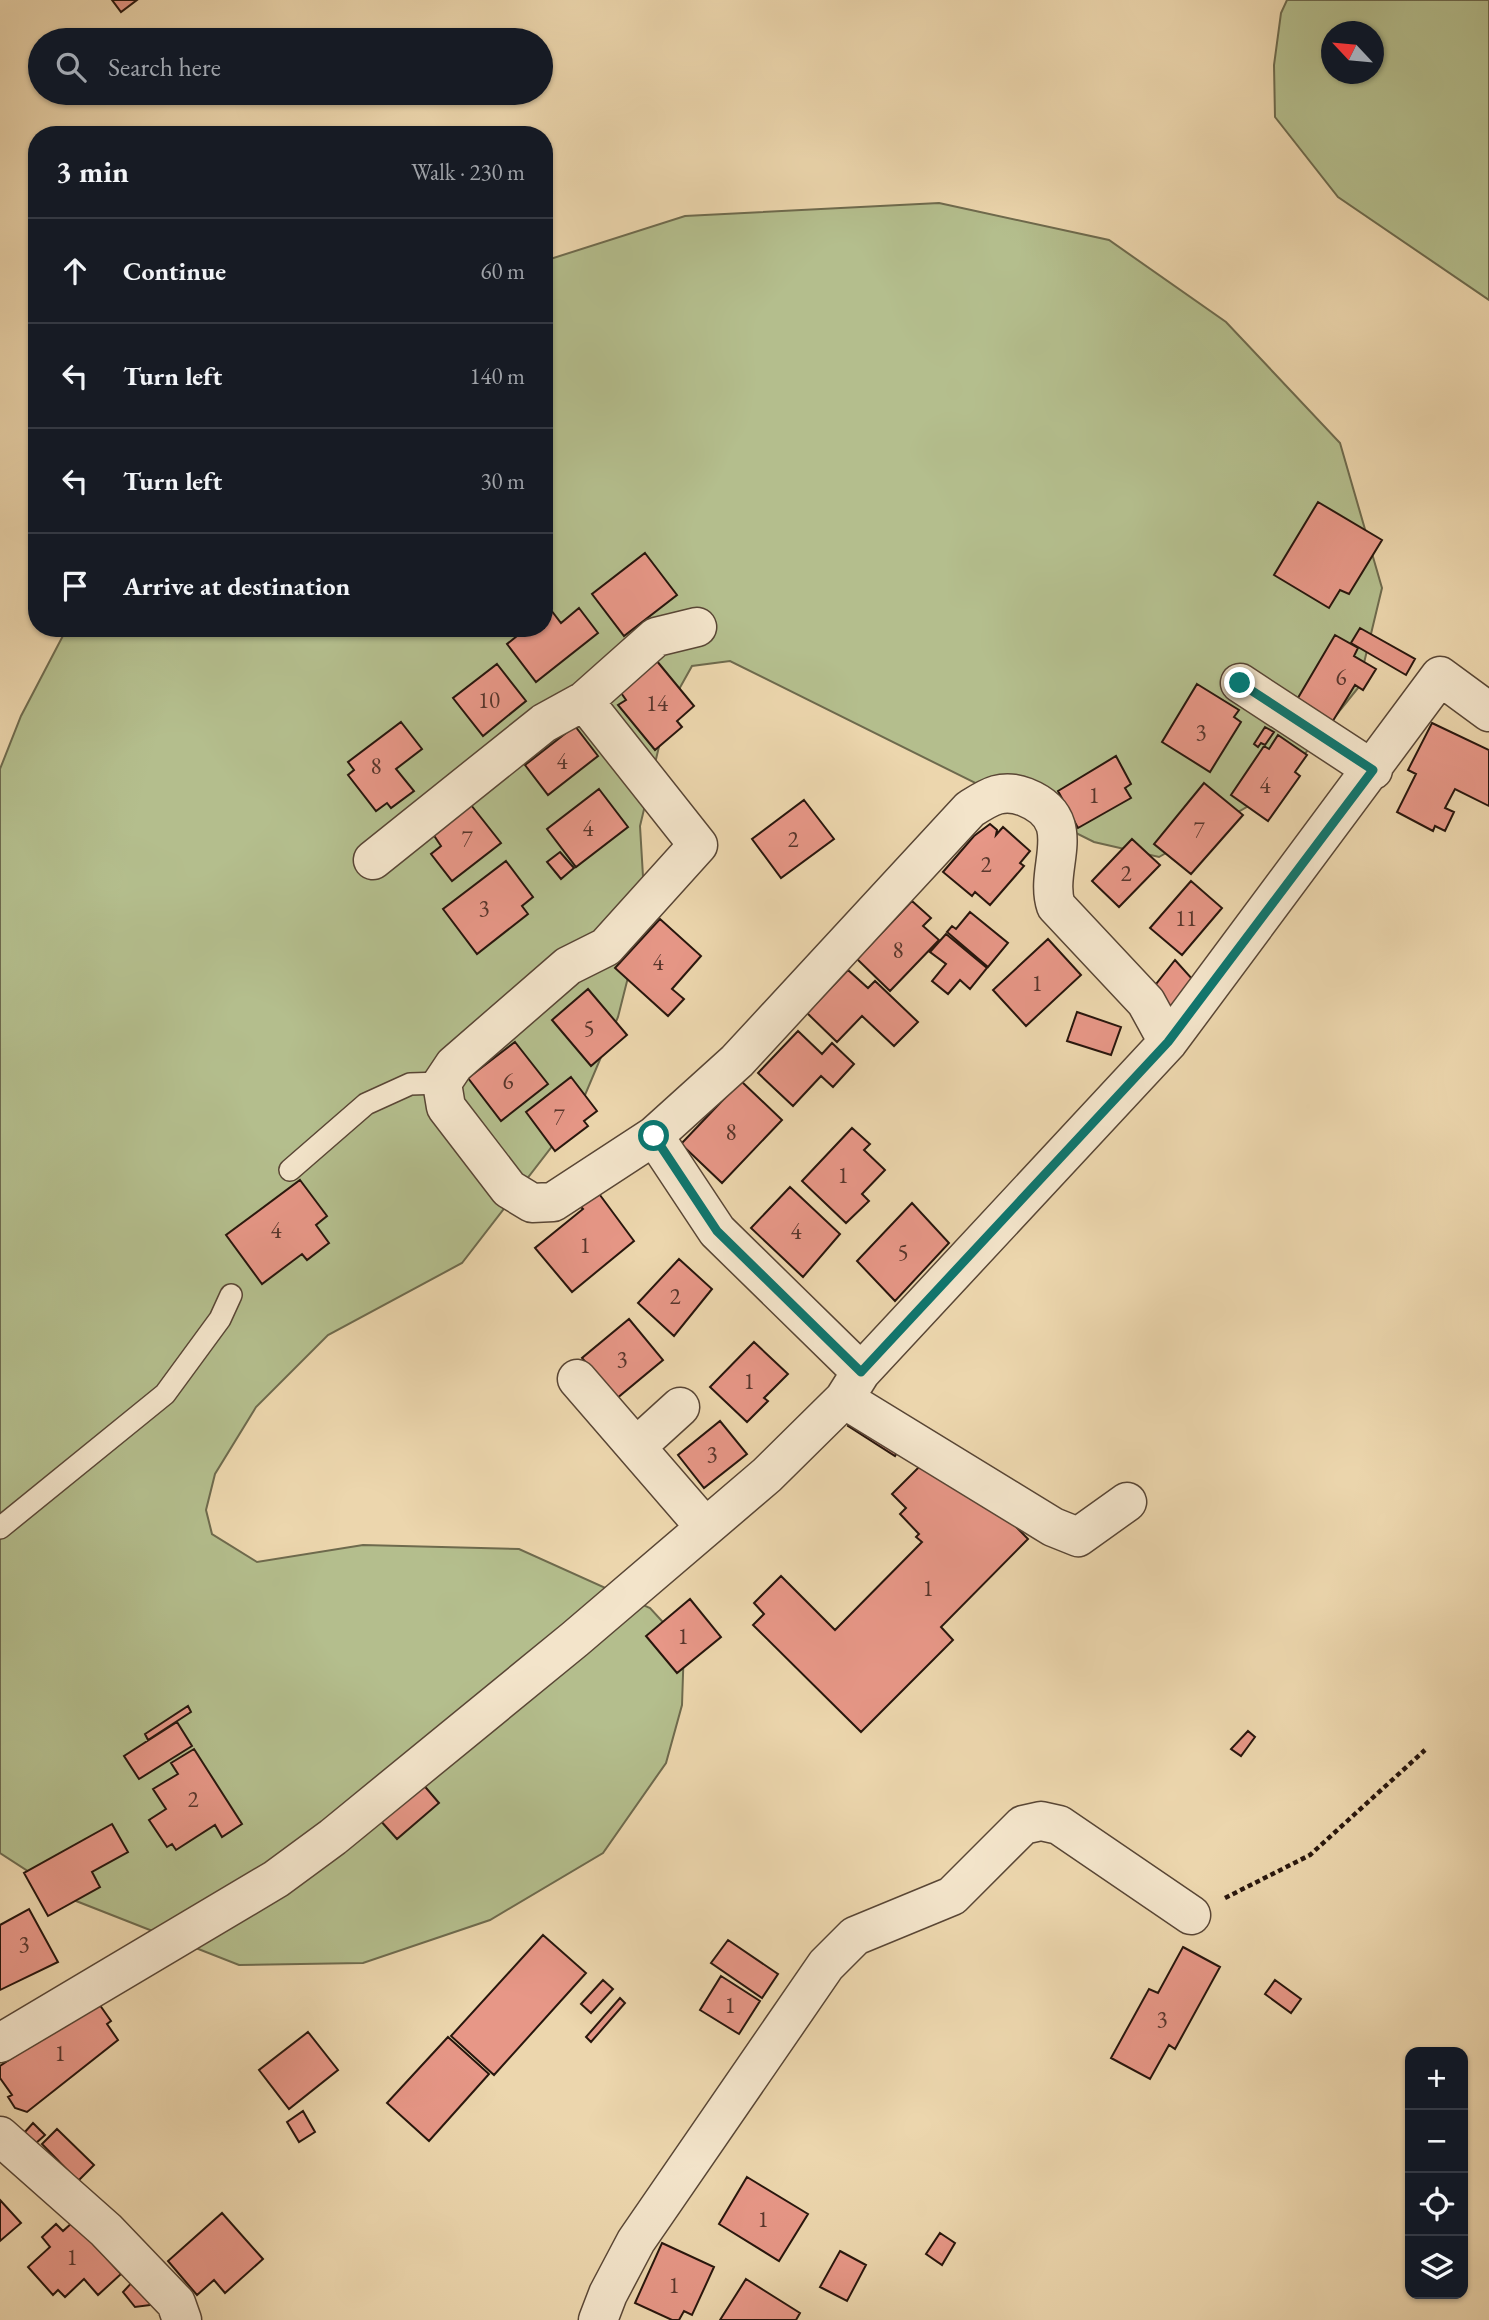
<!DOCTYPE html>
<html lang="en">
<head>
<meta charset="utf-8">
<style>
  :root { --surface:#171b24; --page:#242831; --text:#f1f3f6; --muted:#9ea1a6; --line:#363941 }
  body { margin:0; font-family:"EB Garamond",serif; background:var(--page); color:var(--text) }
  .controls { position:absolute; right:21px; bottom:21px; display:grid; overflow:hidden; border-radius:14px; box-shadow:0 2px 5px #0004 }
  .controls button { width:63px; height:63px; display:grid; place-items:center; padding:0; border:0; border-bottom:2px solid var(--line); background:var(--surface); color:var(--text); font:35px sans-serif }
  .compass { position:absolute; left:1321px; top:21px; width:63px; height:63px; border-radius:50%; background:var(--surface); box-shadow:0 2px 5px #0004; rotate:296deg }
  .stop { position:absolute; width:21px; height:21px; margin:-16px; border:5px solid #0f766e; border-radius:50%; background:#fff }
  .stop.end { background:#0f766e; border-color:#fff; box-shadow:0 2px 7px #0008 }
  .list { margin:0; padding:0; list-style:none }
  h2 { display:flex; justify-content:space-between; align-items:center; height:91px; margin:0; padding:0 28px; font-size:30px }
  h2 small { font-size:23px; font-weight:400; color:var(--muted) }
  .list li { display:grid; grid-template-columns:46px 1fr auto; gap:21px; align-items:center; box-sizing:border-box; height:105px; padding:0 28px; border-top:2px solid var(--line) }
  .list b { display:block; font-size:26px; white-space:nowrap }
  .list em { font-size:23px; font-style:normal; color:var(--muted) }
  .icon { flex:none; width:38px; height:38px; fill:none; stroke:currentColor; stroke-width:2; stroke-linecap:round; stroke-linejoin:round }
  .map { position:relative; flex:none; width:1489px; height:2320px; overflow:hidden }
  .search { position:absolute; background:var(--surface); box-shadow:0 2px 5px #0004; left:28px; top:28px; width:525px; height:77px; display:flex; align-items:center; gap:18px; box-sizing:border-box; padding:0 24px; border-radius:38px; color:var(--muted); font-size:26px }
  .panel { position:absolute; background:var(--surface); box-shadow:0 2px 5px #0004; left:28px; top:126px; width:525px; height:511px; border-radius:28px }
  .map>svg:first-child { display:block }
  .green { fill:#b4be8d; stroke:#6e6a4d; stroke-width:2; fill-rule:evenodd }
  .building { fill:#e79787; stroke:#28160d; stroke-width:2 }
  .lines { fill:none; stroke-linecap:round; stroke-linejoin:round }
  .lane-casing { stroke:#594635; stroke-width:24 }
  .street-casing { stroke:#594635; stroke-width:41 }
  .path { stroke:#28160d; stroke-width:4.5; stroke-dasharray:5 3.5; stroke-linecap:butt }
  .lane { stroke:#f3e4ca; stroke-width:21 }
  .street { stroke:#f3e4ca; stroke-width:38 }
  .route { stroke:#0f766e; stroke-width:9 }
  .labels { text-anchor:middle; dominant-baseline:central; stroke-width:6; stroke-linejoin:round; paint-order:stroke }
  .number-label { font-size:23px; fill:#58362c }
</style>
</head>
<body>
<div class="map">
<svg width="1489" height="2320" viewBox="0 0 1489 2320">
  <rect width="100%" height="100%" fill="#ecd6ad"/>
  <filter id="stains"><feTurbulence type="fractalNoise" baseFrequency=".00286" numOctaves="4"/><feColorMatrix values="0 0 0 0 .2 0 0 0 0 .09 0 0 0 0 .02 0 0 0 .5 -.17"/></filter>
  <radialGradient id="worn" r=".72"><stop offset=".6" stop-color="#630" stop-opacity="0"/><stop offset="1" stop-color="#630" stop-opacity=".3"/></radialGradient>
  <path class="green" d="M1287 0H1489V300L1338 197 1275 117 1274 65 1281 13ZM1332 32H1374V74H1332Z
    M939 203 1109 240 1226 322 1340 443 1382 588 1358 688 1275 791 1159 857 1094 842 730 661 692 666 668 709 640 826 645 910 618 1017 577 1114 462 1263 328 1335 256 1407 215 1474 206 1510 212 1534 257 1562 363 1545 519 1549 650 1608 684 1645 682 1705 666 1763 603 1853 490 1920 363 1963 239 1965 71 1899 0 1853V769L21 716 67 628H544V261L685 216Z"/>
  <path class="building" d="M112 0H137L121 12Z
    M1318 502 1382 540 1349 594 1340 590 1329 608 1274 575Z
    M645 553 677 595 624 636 592 594Z
    M579 608 598 633 536 682 507 644 527 628H544V615L551 610 561 623Z
    M1360 628 1415 659 1406 675 1351 643Z
    M1335 635 1358 648 1354 656 1376 669 1363 690 1355 685 1331 724 1295 703Z
    M656 660 694 706 677 721 682 727 655 750 618 705 626 700 619 690Z
    M497 664 526 701 483 736 453 698Z
    M1197 684 1239 710 1234 717 1241 722 1210 772 1162 742Z
    M401 722 422 749 396 769 414 791 391 808 387 803 376 811 348 775 354 770 348 762Z
    M1432 723 1489 750V806L1455 789 1445 808 1454 812 1445 831 1435 826 1433 831 1397 812 1416 774 1408 770Z
    M575 726 598 756 548 795 525 765Z
    M1265 727 1274 732 1265 745 1261 743 1258 747 1254 744Z
    M1278 735 1307 755 1295 772 1300 776 1268 821 1231 795 1264 746 1269 749Z
    M1116 756 1131 784 1125 788 1131 798 1078 828 1058 791Z
    M1204 783 1243 815 1191 874 1154 844Z
    M599 789 628 827 576 867 547 829Z
    M804 800 834 839 781 878 752 839Z
    M471 805 501 843 452 881 431 854 441 846 433 834Z
    M990 824 997 830 996 835 1003 827 1030 851 1020 863 1024 866 990 905 975 892 972 896 943 872 974 836Z
    M1132 839 1160 865 1119 907 1092 881Z
    M560 852 574 868 561 879 547 862Z
    M506 861 533 897 522 906 528 914 477 954 443 909Z
    M1191 881 1222 908 1182 955 1150 928Z
    M912 901 931 918 923 926 939 940 890 991 857 959Z
    M970 912 1008 943 988 967 947 932 952 926 956 929Z
    M660 919 701 956 672 989 684 999 668 1016 615 968Z
    M946 934 987 968 970 989 960 980 948 994 932 981 946 964 930 952Z
    M1048 939 1081 975 1026 1026 993 990Z
    M1175 960 1194 981 1175 1012 1153 988Z
    M848 970 868 988 875 981 918 1022 894 1046 862 1016 837 1042 807 1013Z
    M588 989 627 1035 591 1066 552 1020Z
    M1077 1012 1121 1027 1111 1055 1067 1041Z
    M798 1031 822 1054 832 1043 854 1064 833 1087 821 1076 793 1106 758 1073Z
    M515 1042 548 1084 501 1121 468 1078Z
    M571 1077 597 1111 584 1121 588 1126 555 1151 526 1112Z
    M741 1081 782 1120 722 1183 681 1144Z
    M852 1128 870 1144 864 1150 885 1170 862 1194 869 1201 846 1223 802 1181Z
    M300 1180 327 1216 316 1225 329 1243 307 1260 302 1254 262 1284 226 1235Z
    M790 1187 840 1234 803 1277 751 1228Z
    M597 1191 634 1241 572 1292 535 1248 583 1209 580 1206Z
    M912 1203 949 1243 895 1301 857 1261Z
    M679 1259 712 1289 674 1336 638 1303Z
    M629 1319 663 1360 616 1399 582 1358Z
    M754 1342 788 1374 764 1398 768 1401 747 1422 710 1387Z
    M855 1415 898 1451 895 1456 848 1426Z
    M720 1421 747 1454 704 1488 678 1455Z
    M934 1452 982 1492 1028 1539 941 1627 953 1640 861 1732 753 1625 764 1614 754 1603 781 1576 835 1630 922 1542 916 1537 919 1534 900 1514 906 1508 892 1494Z
    M690 1599 721 1637 677 1673 646 1636Z
    M188 1706 191 1712 148 1740 145 1734Z
    M177 1722 192 1746 139 1779 124 1756Z
    M1248 1731 1255 1737 1241 1756 1231 1749Z
    M194 1749 242 1824 222 1837 215 1825 176 1850 172 1844 167 1847 149 1820 166 1809 153 1789 178 1774 171 1763Z
    M421 1782 439 1803 397 1839 379 1819Z
    M112 1824 128 1852 92 1872 100 1887 48 1916 24 1873Z
    M29 1909 58 1962 0 1990V1925Z
    M543 1935 586 1973 494 2075 451 2036Z
    M728 1940 778 1974 762 1998 711 1963Z
    M1183 1947 1220 1967 1175 2049 1169 2045 1150 2079 1111 2058 1149 1989 1158 1993Z
    M721 1976 760 2001 739 2034 700 2010Z
    M603 1980 613 1989 591 2013 581 2004Z
    M1275 1980 1301 1999 1291 2013 1265 1994Z
    M620 1998 625 2003 591 2042 586 2037Z
    M97 2001 111 2021 107 2024 118 2040 27 2112 15 2108 8 2097 12 2095 0 2078V2066Z
    M308 2032 338 2070 289 2109 259 2070Z
    M448 2037 489 2074 429 2141 387 2103Z
    M303 2111 315 2132 299 2142 287 2122Z
    M33 2123 45 2135 35 2144 24 2133Z
    M57 2129 94 2165 78 2181 42 2144Z
    M747 2177 808 2214 779 2261 719 2224Z
    M0 2200 21 2223 0 2241Z
    M222 2213 263 2259 225 2293 214 2280 197 2295 168 2261Z
    M73 2222 121 2274 98 2295 84 2279 65 2297 58 2290 53 2295 28 2267 50 2247 42 2237 56 2224 63 2231Z
    M940 2233 955 2243 942 2265 926 2254Z
    M662 2243 714 2267 692 2315 684 2311 679 2320H672L635 2303Z
    M840 2251 866 2265 847 2301 820 2287Z
    M136 2278 158 2304 135 2307 123 2292Z
    M746 2279 800 2313 796 2320H720Z"/>
  <g class="lines">
    <g class="lane-casing">
      <path id="lane" d="M290 1170 366 1104 410 1084 442 1083
        M0 1528 165 1394 220 1319 231 1295"/>
    </g>
    <g class="street-casing">
      <path id="street" d="M1240 683 1373 770
        M584 701 698 845 606 947 568 966 454 1065 442 1083 446 1107 509 1189 532 1203 553 1202 654 1136 737 1061 970 809C989 797 1002 788 1025 797 1083 820 1043 867 1056 906L1146 1002 1168 1042
        M373 860 544 723 584 701 656 637 697 627
        M654 1136 717 1231 861 1372
        M577 1379 705 1527
        M844 1399 1053 1527 1078 1537 1127 1502
        M636 1447 680 1407
        M0 2043 276 1879 333 1837 575 1639 767 1475 844 1399 861 1372 1168 1042 1440 676 1489 712
        M0 2136 106 2230 176 2303 182 2320
        M598 2320 608 2294 636 2241 826 1965 855 1936 952 1896 1023 1825 1041 1821 1059 1825 1191 1915"/>
    </g>
    <path class="path" d="M1225 1898 1310 1855 1425 1750"/>
    <use href="#lane" class="lane"/>
    <use href="#street" class="street"/>
  </g>
  <g class="lines">
    <path class="route" d="M654 1136 717 1231 861 1372 1168 1042 1373 770 1240 683"/>
  </g>
  <g class="labels">
    <g class="number-label">
      <text x="1341" y="677">6</text>
      <text x="489" y="700">10</text>
      <text x="657" y="703">14</text>
      <text x="1201" y="732">3</text>
      <text x="562" y="761">4</text>
      <text x="376" y="766">8</text>
      <text x="1265" y="785">4</text>
      <text x="1094" y="795">1</text>
      <text x="588" y="828">4</text>
      <text x="1199" y="830">7</text>
      <text x="467" y="839">7</text>
      <text x="793" y="839">2</text>
      <text x="986" y="864">2</text>
      <text x="1126" y="873">2</text>
      <text x="484" y="908">3</text>
      <text x="1186" y="918">11</text>
      <text x="898" y="950">8</text>
      <text x="658" y="962">4</text>
      <text x="1037" y="983">1</text>
      <text x="589" y="1028">5</text>
      <text x="508" y="1081">6</text>
      <text x="559" y="1117">7</text>
      <text x="731" y="1132">8</text>
      <text x="843" y="1175">1</text>
      <text x="276" y="1230">4</text>
      <text x="796" y="1231">4</text>
      <text x="585" y="1245">1</text>
      <text x="903" y="1252">5</text>
      <text x="675" y="1296">2</text>
      <text x="622" y="1359">3</text>
      <text x="749" y="1381">1</text>
      <text x="712" y="1454">3</text>
      <text x="928" y="1588">1</text>
      <text x="683" y="1636">1</text>
      <text x="193" y="1799">2</text>
      <text x="24" y="1944">3</text>
      <text x="730" y="2005">1</text>
      <text x="1162" y="2019">3</text>
      <text x="60" y="2053">1</text>
      <text x="763" y="2219">1</text>
      <text x="72" y="2257">1</text>
      <text x="674" y="2285">1</text>
    </g>
  </g>
  <rect width="100%" height="100%" filter="url(#stains)"/>
  <rect width="100%" height="100%" fill="url(#worn)"/>
</svg>
<div class="controls">
<button>+</button>
<button>−</button>
<button><svg class="icon" aria-label="locate" viewBox="0 0 24 24"><circle cx="12" cy="12" r="6"/><path d="M12 2v4M12 18v4M2 12h4M18 12h4"/></svg></button>
<button><svg class="icon" aria-label="layers" viewBox="0 0 24 24"><path d="M12 4l9 5-9 5-9-5zM3 14l9 5 9-5"/></svg></button>
</div>
<svg class="compass" viewBox="-18 -18 36 36"><path d="M0-13l5 13h-10z" fill="#e53935"/><path d="M0 13l5-13h-10z" fill="#9ea1a6"/></svg>
<div class="stop" style="left:654px;top:1136px"></div>
<div class="stop end" style="left:1240px;top:683px"></div>
<div class="search"><svg class="icon" aria-label="search" viewBox="0 0 24 24"><circle cx="10" cy="10" r="6"/><path d="M15 15l6 6"/></svg>Search here</div>
<section class="panel">
<h2>3 min<small>Walk · 230 m</small></h2>
<ul class="list">
<li><svg class="icon" aria-label="ahead" viewBox="0 0 24 24"><path d="M12 20V5M6 11l6-6 6 6"/></svg><div><b>Continue</b></div><em>60 m</em></li>
<li><svg class="icon" aria-label="left" viewBox="0 0 24 24"><path d="M17 20v-9H6M10 6l-5 5 5 5"/></svg><div><b>Turn left</b></div><em>140 m</em></li>
<li><svg class="icon" aria-label="left" viewBox="0 0 24 24"><path d="M17 20v-9H6M10 6l-5 5 5 5"/></svg><div><b>Turn left</b></div><em>30 m</em></li>
<li><svg class="icon" aria-label="arrive" viewBox="0 0 24 24"><path d="M6 21V4h12l-3 4 3 4H6"/></svg><div><b>Arrive at destination</b></div></li>
</ul>
</section>
</div>
</body>
</html>
